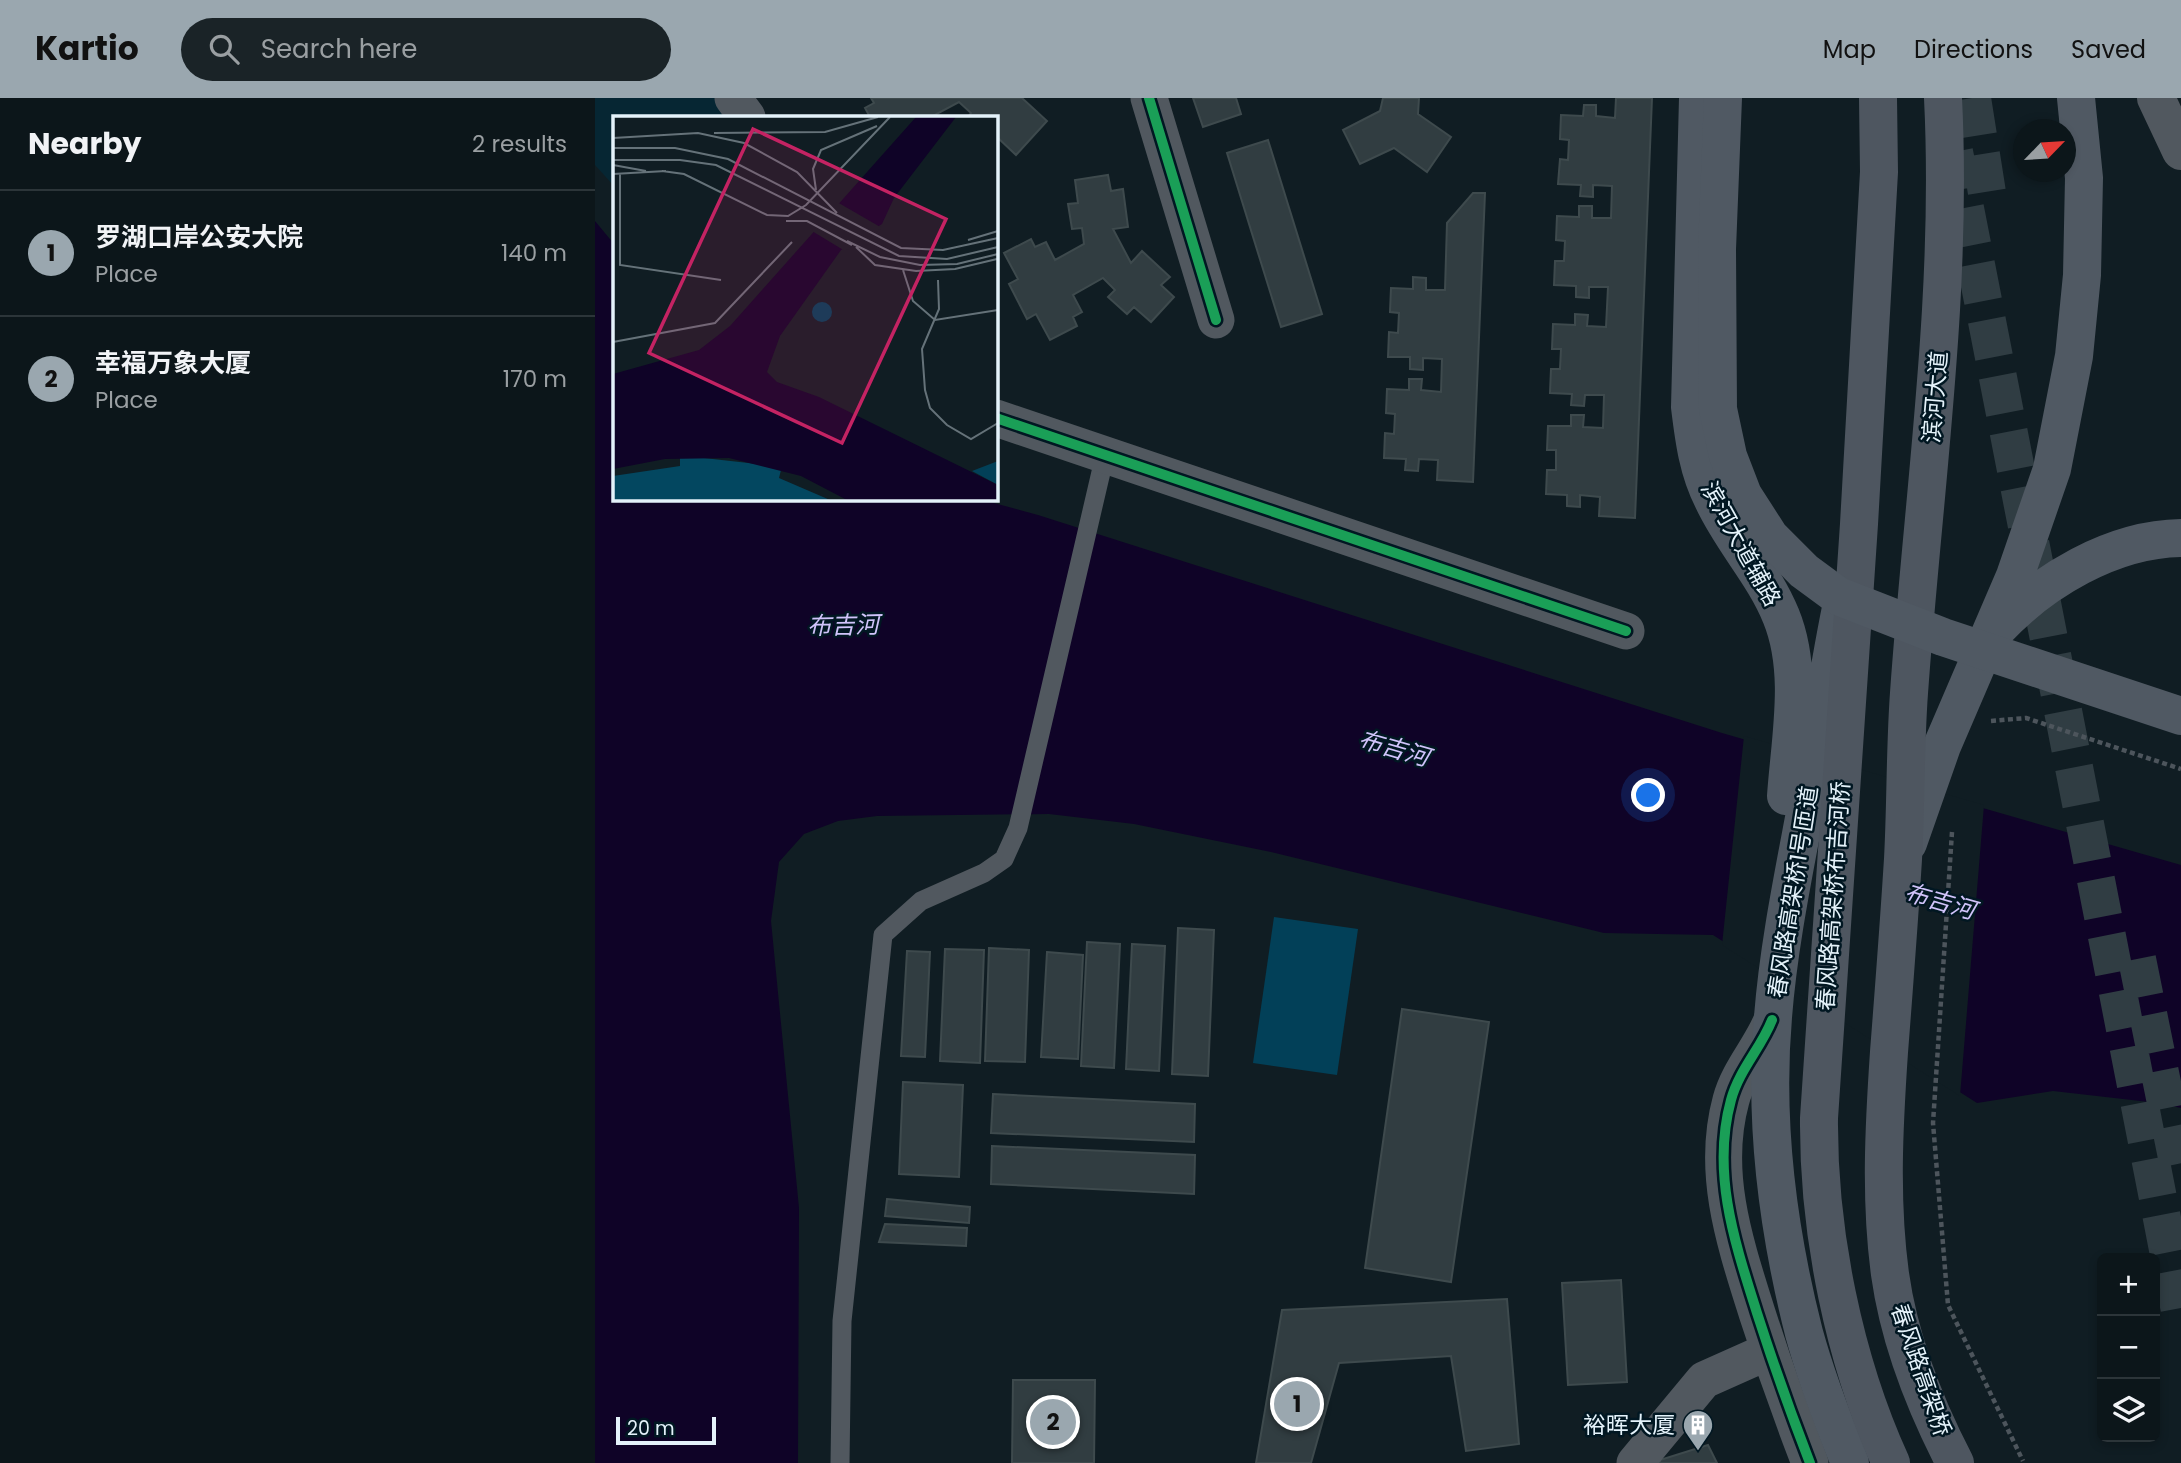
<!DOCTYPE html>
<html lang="en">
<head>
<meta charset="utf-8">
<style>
  :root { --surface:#0c161a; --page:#1a2327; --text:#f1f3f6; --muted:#9a9fa2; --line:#2c3539; --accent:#9aa7af }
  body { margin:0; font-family:Poppins,"Noto Sans SC",sans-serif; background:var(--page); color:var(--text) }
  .controls { position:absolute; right:21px; bottom:21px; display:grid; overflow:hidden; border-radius:10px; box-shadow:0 4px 10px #0003 }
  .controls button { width:63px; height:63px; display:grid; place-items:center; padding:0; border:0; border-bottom:2px solid var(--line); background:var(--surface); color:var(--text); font:35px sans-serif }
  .compass { position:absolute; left:1418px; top:21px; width:63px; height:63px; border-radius:50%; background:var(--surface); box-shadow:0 4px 10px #0003; rotate:65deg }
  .scale { position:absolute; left:21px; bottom:18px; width:100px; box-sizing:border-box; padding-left:7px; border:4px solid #e4f2fa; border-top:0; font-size:19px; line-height:24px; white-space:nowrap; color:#e4f2fa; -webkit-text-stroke:5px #011722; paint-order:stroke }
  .you { position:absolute; left:1054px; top:698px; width:24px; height:24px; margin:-18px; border:5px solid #fff; border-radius:50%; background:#1a73e8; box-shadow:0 0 0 10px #1a73e833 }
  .badge { display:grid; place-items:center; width:46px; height:46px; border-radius:50%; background:var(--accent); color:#111; font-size:23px; font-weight:700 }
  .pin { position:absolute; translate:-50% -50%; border:4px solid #fff; box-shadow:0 2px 7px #0006 }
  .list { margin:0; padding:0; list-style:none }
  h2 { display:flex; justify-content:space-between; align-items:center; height:91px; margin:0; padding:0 28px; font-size:30px }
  h2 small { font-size:23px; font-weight:400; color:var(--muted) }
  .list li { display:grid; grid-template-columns:46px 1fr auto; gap:21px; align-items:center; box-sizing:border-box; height:126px; padding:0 28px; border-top:2px solid var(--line) }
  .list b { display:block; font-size:26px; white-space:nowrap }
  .list p { margin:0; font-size:23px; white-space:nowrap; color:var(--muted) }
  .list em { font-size:23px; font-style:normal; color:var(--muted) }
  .icon { flex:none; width:38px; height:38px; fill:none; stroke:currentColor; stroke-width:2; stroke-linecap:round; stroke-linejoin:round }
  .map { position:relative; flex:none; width:1586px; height:1365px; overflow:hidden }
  header { display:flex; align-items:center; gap:42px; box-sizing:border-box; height:98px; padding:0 35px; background:var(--accent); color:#111 }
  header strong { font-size:33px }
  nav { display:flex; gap:38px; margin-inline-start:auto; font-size:24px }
  .search { width:490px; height:63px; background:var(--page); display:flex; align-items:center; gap:18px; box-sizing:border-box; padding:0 24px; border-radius:38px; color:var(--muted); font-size:26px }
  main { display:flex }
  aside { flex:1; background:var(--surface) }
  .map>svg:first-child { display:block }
  .built { fill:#062633 }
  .green { fill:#024058 }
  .water { fill:#0f0327 }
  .pier { fill:#101d23 }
  .building { fill:#313d41; stroke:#3e4a4d; stroke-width:2 }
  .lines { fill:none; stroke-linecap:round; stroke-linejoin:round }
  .trunk-tunnel { stroke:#303d43; stroke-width:38; stroke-dasharray:38 19; stroke-linecap:butt }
  .path { stroke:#4d555c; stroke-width:4.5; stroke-dasharray:5 3.5; stroke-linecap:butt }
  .service { stroke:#51585f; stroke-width:19 }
  .minor { stroke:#51585f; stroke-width:37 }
  .tertiary { stroke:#51585f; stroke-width:38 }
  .primary { stroke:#505963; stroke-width:38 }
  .trunk { stroke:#4e5660; stroke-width:38 }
  .primary-bridge { stroke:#505963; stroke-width:38 }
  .cycleway-casing { stroke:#011722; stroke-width:15 }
  .cycleway { stroke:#1a9f57; stroke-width:10 }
  .labels { text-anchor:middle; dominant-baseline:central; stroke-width:5; stroke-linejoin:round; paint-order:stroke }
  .street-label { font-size:23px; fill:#e4f2fa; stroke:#011722 }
  .poi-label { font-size:23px; fill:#e4f2fa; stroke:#011722; text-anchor:end }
  .water-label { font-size:24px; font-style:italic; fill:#d0c3fa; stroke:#011722 }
  .inset-road { fill:none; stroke:#657279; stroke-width:2 }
  .view { fill:#c42363; fill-opacity:0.15; stroke:#c42363; stroke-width:3.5 }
  .inset-edge { fill:none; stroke:#e4f2fa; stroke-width:3.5 }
</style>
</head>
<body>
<header>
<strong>Kartio</strong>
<div class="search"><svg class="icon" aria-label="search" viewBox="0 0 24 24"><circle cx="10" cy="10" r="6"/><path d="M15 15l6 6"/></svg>Search here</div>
<nav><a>Map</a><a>Directions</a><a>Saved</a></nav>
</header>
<main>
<aside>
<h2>Nearby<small>2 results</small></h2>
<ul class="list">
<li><span class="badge">1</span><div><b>罗湖口岸公安大院</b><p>Place</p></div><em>140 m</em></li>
<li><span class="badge">2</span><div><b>幸福万象大厦</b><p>Place</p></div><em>170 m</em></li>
</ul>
</aside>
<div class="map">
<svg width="1586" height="1365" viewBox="0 0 1586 1365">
  <rect width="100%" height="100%" fill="#101d23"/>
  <path class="built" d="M0 0H122L136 19H19V88L0 67Z"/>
  <path class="green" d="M679 819 763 831 742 977 658 965Z"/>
  <path class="water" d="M0 123 19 146V401H384L443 417 1127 635 1586 767V1010L1563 1005 1458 993 1382 1005 1118 837 1009 835 676 754 539 726 454 716 282 718 243 723 209 736 184 764 176 823 204 1110 203 1365H0Z"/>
  <path class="pier" d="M1149 638 1389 707 1365 998 1127 847Z"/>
  <path class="building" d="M276 0H427L452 23 421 57 401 38V19H373L376 15 364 4 336 19H275L270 10 279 5Z
    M598 0H641L646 16 608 29Z
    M788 0H824L823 16 856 39 832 74 799 50 765 66 748 32 785 13Z
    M1021 0H1057L1040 420 1004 418 1005 399 985 397V409L972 408V397L951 396 952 372H961V352H952L953 328H976V317H989L988 329 1008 330 1009 297H990L989 308 976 307 977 296 955 295 956 271H965L966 251H957L958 226 980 227V216L993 217 992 228 1011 229 1013 189H994V200L981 199V188L959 187 960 163H969L970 143 961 142 962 118 984 119V108H997V120H1016L1017 88 998 87V99L985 98 986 87 963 86 965 61 973 62 974 42 965 41 966 17 988 18 989 7H1001V18L1020 20Z
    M673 42 727 216 686 229 632 55Z
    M513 77 516 93 528 91 533 129 518 131 536 165 547 153 575 179 566 187 579 199 556 224 539 209 532 216 513 199 520 192 508 180 478 197 487 214 478 219 482 228 455 242 441 216 432 221 414 186 423 181 409 155 436 141 440 149 451 144 460 162 489 146 487 130 477 131 473 106 483 105 480 82Z
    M878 95H890L878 384 842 382 843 362 824 361 823 373 810 372 811 361 789 360 790 335 799 336 800 316 791 315 792 291 814 292V281H827L826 292 846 294 847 261 828 260V272L815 271V259H793L794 234 803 235 804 215 795 214 796 190 818 191V179L831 180V192H850L852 125Z
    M583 830 619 832 613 978 577 976Z
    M492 844 525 846 519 970 486 968Z
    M537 846 570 848 564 973 531 971Z
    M394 850 434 852 430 964 390 963Z
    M350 851 389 852 385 965 345 963Z
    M312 853 335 854 330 959 306 958Z
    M452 854 488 857 483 961 446 959Z
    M807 911 894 924 856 1184 770 1170Z
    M308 984 368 987 364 1079 304 1076Z
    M398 996 600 1006 599 1044 396 1035Z
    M397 1048 600 1057 599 1096 396 1086Z
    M292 1101 375 1109 374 1125 290 1118Z
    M290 1126 372 1130 371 1148 284 1144Z
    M1026 1182 1032 1284 973 1287 967 1185Z
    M912 1201 924 1346 871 1353 856 1258 744 1265 716 1365H661L687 1212Z
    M418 1282H500L499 1365H417Z
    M1113 1347 1122 1365H1065V1362Z"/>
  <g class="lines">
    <path class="trunk-tunnel" d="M1377 0 1392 95
      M1359 54 1586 1218
      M1542 861 1586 1079"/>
    <path class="path" d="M1396 623 1431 620 1586 671
      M1357 734 1338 1025 1353 1207 1428 1363"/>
    <path class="service" d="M245 1365 247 1223 288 837 326 803 389 775 409 761 423 730 510 357"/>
    <path class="minor" d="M138 0 152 19
      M554 0 621 222
      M401 320 1031 533
      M1177 922C1166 950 1144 972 1136 1002 1116 1075 1140 1145 1162 1215 1178 1265 1196 1316 1215 1365
      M1040 1365 1109 1282 1174 1253"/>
    <path class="tertiary" d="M1561 0 1586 53"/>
    <path class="primary" d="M1103 0 1095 309C1099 342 1103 373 1118 402 1137 443 1169 476 1186 518 1209 574 1195 640 1191 698
      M1246 510C1234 569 1225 629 1215 688 1201 765 1184 842 1178 919 1169 1024 1183 1133 1209 1235 1221 1279 1238 1323 1255 1365
      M1401 532C1447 483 1517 441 1586 440
      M1313 745 1347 648 1420 478 1457 371 1479 258 1487 177 1489 80 1481 0"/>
    <path class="trunk" d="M1283 0 1284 74 1264 426 1224 1020C1223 1134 1249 1262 1296 1365
      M1348 0C1358 199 1328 396 1314 595 1310 650 1311 705 1308 761 1304 825 1299 890 1294 954 1289 1028 1285 1102 1295 1176 1304 1241 1330 1307 1360 1365"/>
    <path class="primary-bridge" d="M1128 0 1122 151 1123 311 1133 358 1148 397 1175 439 1209 473 1243 498 1348 539 1586 618"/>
    <g class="cycleway-casing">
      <path id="cycleway" d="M554 0 621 222
        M401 320 1031 533
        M1177 922C1166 950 1144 972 1136 1002 1116 1075 1140 1145 1162 1215 1178 1265 1196 1316 1215 1365"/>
    </g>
    <use href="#cycleway" class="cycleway"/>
  </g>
  <defs>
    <g id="building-pin" transform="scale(1.575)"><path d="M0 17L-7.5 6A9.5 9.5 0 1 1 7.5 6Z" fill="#9aa7af" stroke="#011722"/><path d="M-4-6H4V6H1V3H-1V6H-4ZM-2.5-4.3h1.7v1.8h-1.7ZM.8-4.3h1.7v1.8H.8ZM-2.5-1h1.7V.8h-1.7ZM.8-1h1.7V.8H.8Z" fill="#fff"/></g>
  </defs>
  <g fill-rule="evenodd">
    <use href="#building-pin" x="1103" y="1327"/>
  </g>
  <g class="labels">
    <g class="street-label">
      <text transform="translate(1340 299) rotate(-85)">滨河大道</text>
      <text transform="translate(1146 446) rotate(61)">滨河大道辅路</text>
      <text transform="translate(1198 794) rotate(-81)">春风路高架桥1号匝道</text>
      <text transform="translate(1238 798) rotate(-86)">春风路高架桥布吉河桥</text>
      <text transform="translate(1326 1272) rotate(71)">春风路高架桥</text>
    </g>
    <g class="poi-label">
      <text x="1080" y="1327">裕晖大厦</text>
    </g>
    <g class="water-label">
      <text transform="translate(248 527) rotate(-1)">布吉河</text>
      <text transform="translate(799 650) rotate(16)">布吉河</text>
      <text transform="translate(1345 803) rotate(16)">布吉河</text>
    </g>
  </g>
  <g transform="translate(18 18)">
    <rect width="385" height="385" fill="#101d23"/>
    <path d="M199 196a10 10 0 1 1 20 0a10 10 0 1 1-20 0ZM385 345V369L359 355Z" fill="#024058"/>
    <path d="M82 341 153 349 168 354 166 362 217 384H0V360L67 350V342Z" fill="#034760"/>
    <path d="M303 1H343L281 82 269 108 228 134 167 220 154 256 164 266 206 281 383 368 385 384H234L188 360 116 342 52 343 0 353V258L86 234 117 210Z" fill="#0f0327"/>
    <path d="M224 86 269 112 232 135 199 115Z" fill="#101d23"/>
    <path class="inset-road" d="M101 17 212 16 265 1M0 22 85 17 131 27 184 56 224 97M0 32H62L115 43 288 132 330 134 385 122M0 44H67L103 49 286 140 334 143 385 131M0 49 33 55M49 55 71 58 154 99 175 100 193 89 277 1M0 58 53 55M7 58V149L108 164M203 74 200 53 208 34 264 10M173 105H194L239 129M355 124 385 115M234 125 267 141 307 149 344 148 385 138M243 131 262 149 303 155 342 153 384 143M290 154 300 185 322 204 385 194M325 164 326 193 309 233 312 274 317 292 334 309 358 323 385 307M0 226 102 207 179 126"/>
    <path class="view" d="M140 13 333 103 229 327 36 237Z"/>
    <rect width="385" height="385" class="inset-edge"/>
  </g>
</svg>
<div class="controls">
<button>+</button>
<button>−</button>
<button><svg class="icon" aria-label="layers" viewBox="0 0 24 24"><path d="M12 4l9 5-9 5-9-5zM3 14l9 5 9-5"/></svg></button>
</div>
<svg class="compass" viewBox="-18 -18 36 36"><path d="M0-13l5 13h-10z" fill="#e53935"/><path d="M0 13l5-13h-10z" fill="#9a9fa2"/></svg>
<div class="scale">20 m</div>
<div class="you"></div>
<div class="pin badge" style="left:702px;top:1306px">1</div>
<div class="pin badge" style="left:458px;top:1324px">2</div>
</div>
</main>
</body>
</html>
